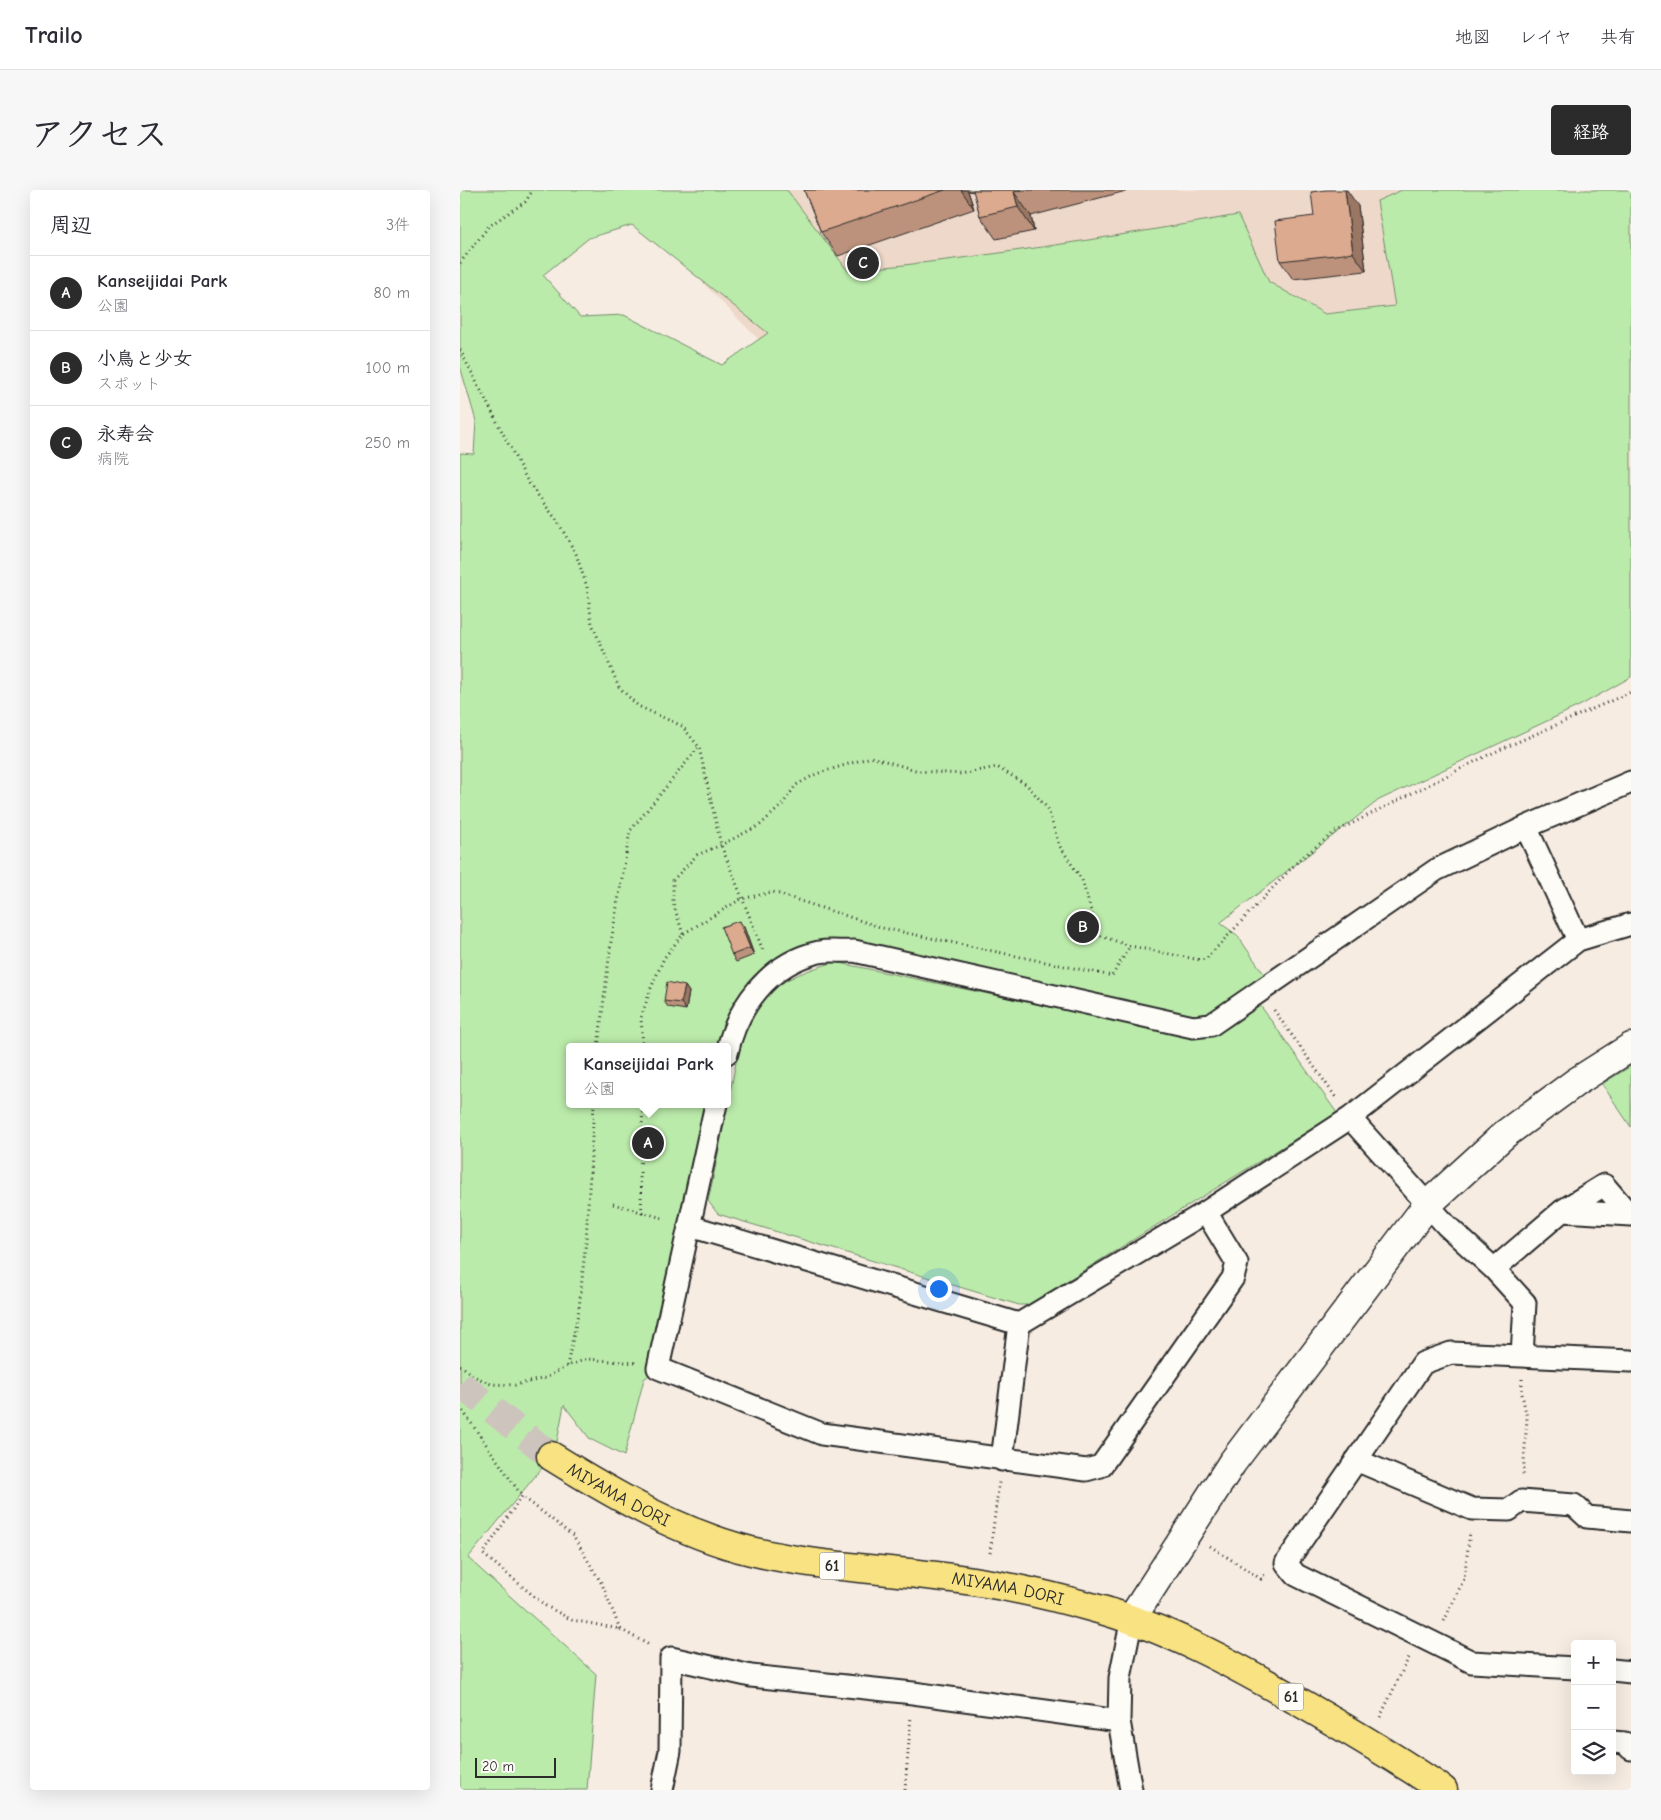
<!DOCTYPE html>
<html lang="ja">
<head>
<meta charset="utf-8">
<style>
  :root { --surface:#fff; --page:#f7f7f7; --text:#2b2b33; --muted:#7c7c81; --line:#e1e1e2; --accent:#2b2b2b }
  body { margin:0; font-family:"Comic Neue","Klee One",sans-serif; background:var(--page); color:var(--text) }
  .controls { position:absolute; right:15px; bottom:15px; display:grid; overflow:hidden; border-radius:5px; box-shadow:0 5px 20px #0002 }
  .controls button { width:45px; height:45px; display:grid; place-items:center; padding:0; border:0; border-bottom:1px solid var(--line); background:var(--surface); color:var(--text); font:25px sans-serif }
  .scale { position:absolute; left:15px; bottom:12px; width:81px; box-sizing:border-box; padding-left:5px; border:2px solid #2b2b2b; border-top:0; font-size:14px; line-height:18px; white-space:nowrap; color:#2b2b2b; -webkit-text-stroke:4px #fdfcf7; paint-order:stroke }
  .you { position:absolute; left:478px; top:1098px; width:18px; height:18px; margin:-12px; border:4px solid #fff; border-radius:50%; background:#1a73e8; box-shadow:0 0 0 8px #1a73e833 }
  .badge { display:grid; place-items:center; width:32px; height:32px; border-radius:50%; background:var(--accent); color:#fff; font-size:16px; font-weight:700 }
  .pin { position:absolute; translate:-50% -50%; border:2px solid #fff; box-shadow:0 1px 5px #0006 }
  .popup { position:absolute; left:106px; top:853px; width:165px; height:65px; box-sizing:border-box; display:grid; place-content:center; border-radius:5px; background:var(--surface); filter:drop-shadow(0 1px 4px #0005); font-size:16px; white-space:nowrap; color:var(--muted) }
  .popup b { font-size:19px; color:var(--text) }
  .popup::after { content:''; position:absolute; left:50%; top:100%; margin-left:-10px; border:10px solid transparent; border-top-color:var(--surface) }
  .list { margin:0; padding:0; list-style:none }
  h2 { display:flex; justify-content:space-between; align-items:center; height:65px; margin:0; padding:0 20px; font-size:21px }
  h2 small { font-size:16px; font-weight:400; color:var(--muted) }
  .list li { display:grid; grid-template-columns:32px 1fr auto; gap:15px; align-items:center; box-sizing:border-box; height:75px; padding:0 20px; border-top:1px solid var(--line) }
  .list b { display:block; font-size:19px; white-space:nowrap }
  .list p { margin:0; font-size:16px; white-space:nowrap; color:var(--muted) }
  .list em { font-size:16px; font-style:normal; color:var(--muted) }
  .icon { flex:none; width:28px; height:28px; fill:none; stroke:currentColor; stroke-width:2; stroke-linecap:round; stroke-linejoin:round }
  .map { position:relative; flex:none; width:1171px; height:1600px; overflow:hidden; border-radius:5px }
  header { display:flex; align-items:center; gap:30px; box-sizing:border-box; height:70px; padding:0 25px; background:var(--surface); border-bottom:1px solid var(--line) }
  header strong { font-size:24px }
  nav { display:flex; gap:28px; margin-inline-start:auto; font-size:18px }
  .intro { display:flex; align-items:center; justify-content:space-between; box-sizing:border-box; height:120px; padding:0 30px }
  h1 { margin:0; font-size:35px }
  .button { padding:12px 22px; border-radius:5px; background:var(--accent); color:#fff; font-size:18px; font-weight:700 }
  main { display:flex; gap:30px; padding:0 30px }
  aside { flex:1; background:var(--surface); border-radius:5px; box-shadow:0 5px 20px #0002 }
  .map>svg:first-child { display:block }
  .built { fill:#eed8c9 }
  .green { fill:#bbebab; stroke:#738b6b; fill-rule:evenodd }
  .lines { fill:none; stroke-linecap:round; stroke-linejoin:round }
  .primary-tunnel { stroke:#cdc5bd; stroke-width:28; stroke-dasharray:28 14; stroke-linecap:butt }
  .street-casing { stroke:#2b2b2b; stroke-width:25 }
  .secondary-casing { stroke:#2b2b2b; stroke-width:31 }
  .primary-casing { stroke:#2b2b2b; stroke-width:31 }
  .path { stroke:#2b2b2b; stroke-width:3; stroke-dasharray:1 4; stroke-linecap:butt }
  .street { stroke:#fdfcf7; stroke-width:21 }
  .secondary { stroke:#fdfcf7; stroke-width:28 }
  .primary { stroke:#f8e281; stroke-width:28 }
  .wall { fill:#bd927b; stroke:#2b2b2b }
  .shaded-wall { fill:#9a7764; stroke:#2b2b2b }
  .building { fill:#dcaa8f; stroke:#2b2b2b }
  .labels { text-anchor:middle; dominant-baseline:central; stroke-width:4; stroke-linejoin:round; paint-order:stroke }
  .shield { fill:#fdfcf7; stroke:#6a6a68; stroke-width:1 }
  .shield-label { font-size:16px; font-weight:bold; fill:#2b2b2b }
  .street-label { font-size:18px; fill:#2b2b2b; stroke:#fdfcf7 }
</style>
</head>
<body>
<header>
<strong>Trailo</strong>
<nav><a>地図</a><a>レイヤ</a><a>共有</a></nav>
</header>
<div class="intro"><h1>アクセス</h1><a class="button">経路</a></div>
<main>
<aside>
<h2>周辺<small>3件</small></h2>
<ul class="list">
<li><span class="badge">A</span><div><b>Kanseijidai Park</b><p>公園</p></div><em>80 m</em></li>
<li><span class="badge">B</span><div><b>小鳥と少女</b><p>スポット</p></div><em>100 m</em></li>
<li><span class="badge">C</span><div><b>永寿会</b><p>病院</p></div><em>250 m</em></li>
</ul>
</aside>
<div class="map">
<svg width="1171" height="1600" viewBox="0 0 1171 1600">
  <rect width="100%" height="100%" fill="#f6ece2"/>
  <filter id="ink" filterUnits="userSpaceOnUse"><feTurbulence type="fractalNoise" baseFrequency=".02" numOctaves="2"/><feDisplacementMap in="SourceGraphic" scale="10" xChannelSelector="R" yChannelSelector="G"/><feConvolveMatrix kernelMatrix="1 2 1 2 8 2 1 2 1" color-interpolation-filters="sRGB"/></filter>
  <g filter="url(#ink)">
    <path class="built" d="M166 0H942L917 11 935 116 865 124 809 92 777 25 308 159 182 31Z"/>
    <path class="green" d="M0 0H327L388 81C520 68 648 48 778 25L809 92 865 124 935 116 917 11 942 0H1171V487L1121 515 919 610 760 733 777 745 811 794 751 835 394 761 331 773 267 857H109V914H256L198 1178 184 1189 164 1266 130 1249 104 1215 95 1262 8 1368 136 1484 127 1600H0V263L14 264 16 231 0 176ZM172 35 308 143 262 175 164 125 120 127 83 85 129 48Z
      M375 772 730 846C765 845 773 834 800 815L877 923 568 1115H559L258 1024 248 1011C255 980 261 949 267 918 275 880 279 835 307 805 325 787 351 779 375 772Z
      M1171 876V937L1142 894Z"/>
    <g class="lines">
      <path class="primary-tunnel" d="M0 1194 91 1266"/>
      <g class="street-casing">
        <path id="street" d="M1066 637 1118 750
          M267 863C277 817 309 773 359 762 369 760 383 762 394 761L733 837 751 835 976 680 1066 637 1171 592
          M256 914 198 1178 362 1244 626 1280 641 1276 773 1088 777 1073 746 1022
          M890 928 986 1035 1034 1079 1065 1113 1062 1166
          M1102 1021 1144 995 1169 1024
          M230 1036 559 1134 746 1022 890 928 1118 750 1171 734
          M1034 1079 1102 1021 1171 1025
          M542 1270 559 1134
          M896 1270 1012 1319 1049 1320 1061 1311 1114 1315 1127 1327 1171 1331
          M1115 1478 1012 1472 836 1385 826 1373 963 1173 991 1163 1171 1171
          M1152 1480 1171 1482
          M1152 1552 1165 1553 1171 1559
          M202 1600 210 1561 211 1468 291 1486 453 1503 659 1531
          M671 1600 659 1531 660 1488 672 1428"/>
      </g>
      <g class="secondary-casing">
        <path id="secondary" d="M672 1428 772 1273 968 1014 1045 944 1116 892 1171 857"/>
      </g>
      <g class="primary-casing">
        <g id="primary">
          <path id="s1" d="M91 1266C154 1305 219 1343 291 1361 364 1379 439 1379 513 1391 553 1397 592 1406 631 1417 707 1437 775 1475 843 1514 890 1541 938 1569 983 1600"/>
        </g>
      </g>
      <path class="path" d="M0 73 29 36 65 12 73 0
        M0 160 68 292 98 332 116 364 127 397 132 434 159 497 178 516 222 536 239 557 261 655 304 763
        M223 744 213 713V690L237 665 261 655 300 635 322 615 336 595 356 584 411 567 459 581 501 584 537 577 567 595 588 619 599 655 622 690 638 745 670 756 740 770 746 769 840 669 875 642 1028 565 1171 502
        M814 820 877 909
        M138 857 151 752 170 641 238 558
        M183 857 181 828 191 798 204 768 223 744 281 709 313 702 423 738 652 786 670 756
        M153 1014 206 1029
        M182 1023 180 987 183 914
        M0 1175 16 1187 31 1194 55 1195 86 1188 107 1176 127 1169 176 1173
        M107 1176 119 1119 126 1050 134 914
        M1062 1189V1204L1067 1228 1063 1287
        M0 1217 62 1306
        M750 1356 801 1389 805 1384
        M530 1363 539 1292
        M984 1431 1004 1389 1010 1342
        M160 1439 142 1394 113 1346 62 1306 23 1364 86 1416 112 1430 160 1439 191 1456
        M920 1527 949 1467
        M445 1600 451 1526"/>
      <use href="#street" class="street"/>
      <use href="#secondary" class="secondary"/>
      <use href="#primary" class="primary"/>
    </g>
    <path class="wall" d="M344 0H670L571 26 574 41 536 49 520 26 514 2 508 1 514 19 378 66 361 42Z
      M898 16 906 81 833 89 820 71 854 26Z
      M284 737 294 765 276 772 272 765Z
      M225 796 229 802 226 820 208 817 204 811Z"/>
    <path class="shaded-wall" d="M501 0H508V1L514 19Z
      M885 0H887L898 16 906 81 893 63Z
      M554 2 571 26 574 41 558 17Z
      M279 731 284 737 294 765 290 758Z
      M225 796 229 802 226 820 221 813Z"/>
    <path class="building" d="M344 0H485L361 42Z
      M513 0H562L554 2 558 17 520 26Z
      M866 0H885L893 63 820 71 815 31 854 26 851 2Z
      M279 731 290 758 272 765 261 737Z
      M207 792 225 796 221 813 204 811Z"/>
  </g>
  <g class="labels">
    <g class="shield">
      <rect x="359.5" y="1362.5" width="25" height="27" rx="4"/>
      <rect x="818.5" y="1493.5" width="25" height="27" rx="4"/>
    </g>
    <g class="shield-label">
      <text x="372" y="1376">61</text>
      <text x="831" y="1507">61</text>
    </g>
    <g class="street-label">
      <text stroke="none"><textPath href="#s1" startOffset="78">MIYAMA DORI</textPath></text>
      <text stroke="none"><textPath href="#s1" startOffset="482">MIYAMA DORI</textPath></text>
    </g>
  </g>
</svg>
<div class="controls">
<button>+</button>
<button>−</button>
<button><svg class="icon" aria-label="layers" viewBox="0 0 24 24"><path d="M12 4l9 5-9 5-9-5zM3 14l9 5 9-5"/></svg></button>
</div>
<div class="scale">20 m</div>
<div class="you"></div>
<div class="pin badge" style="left:188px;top:953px">A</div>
<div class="popup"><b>Kanseijidai Park</b>公園</div>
<div class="pin badge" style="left:623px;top:737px">B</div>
<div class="pin badge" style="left:403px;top:73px">C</div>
</div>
</main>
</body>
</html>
